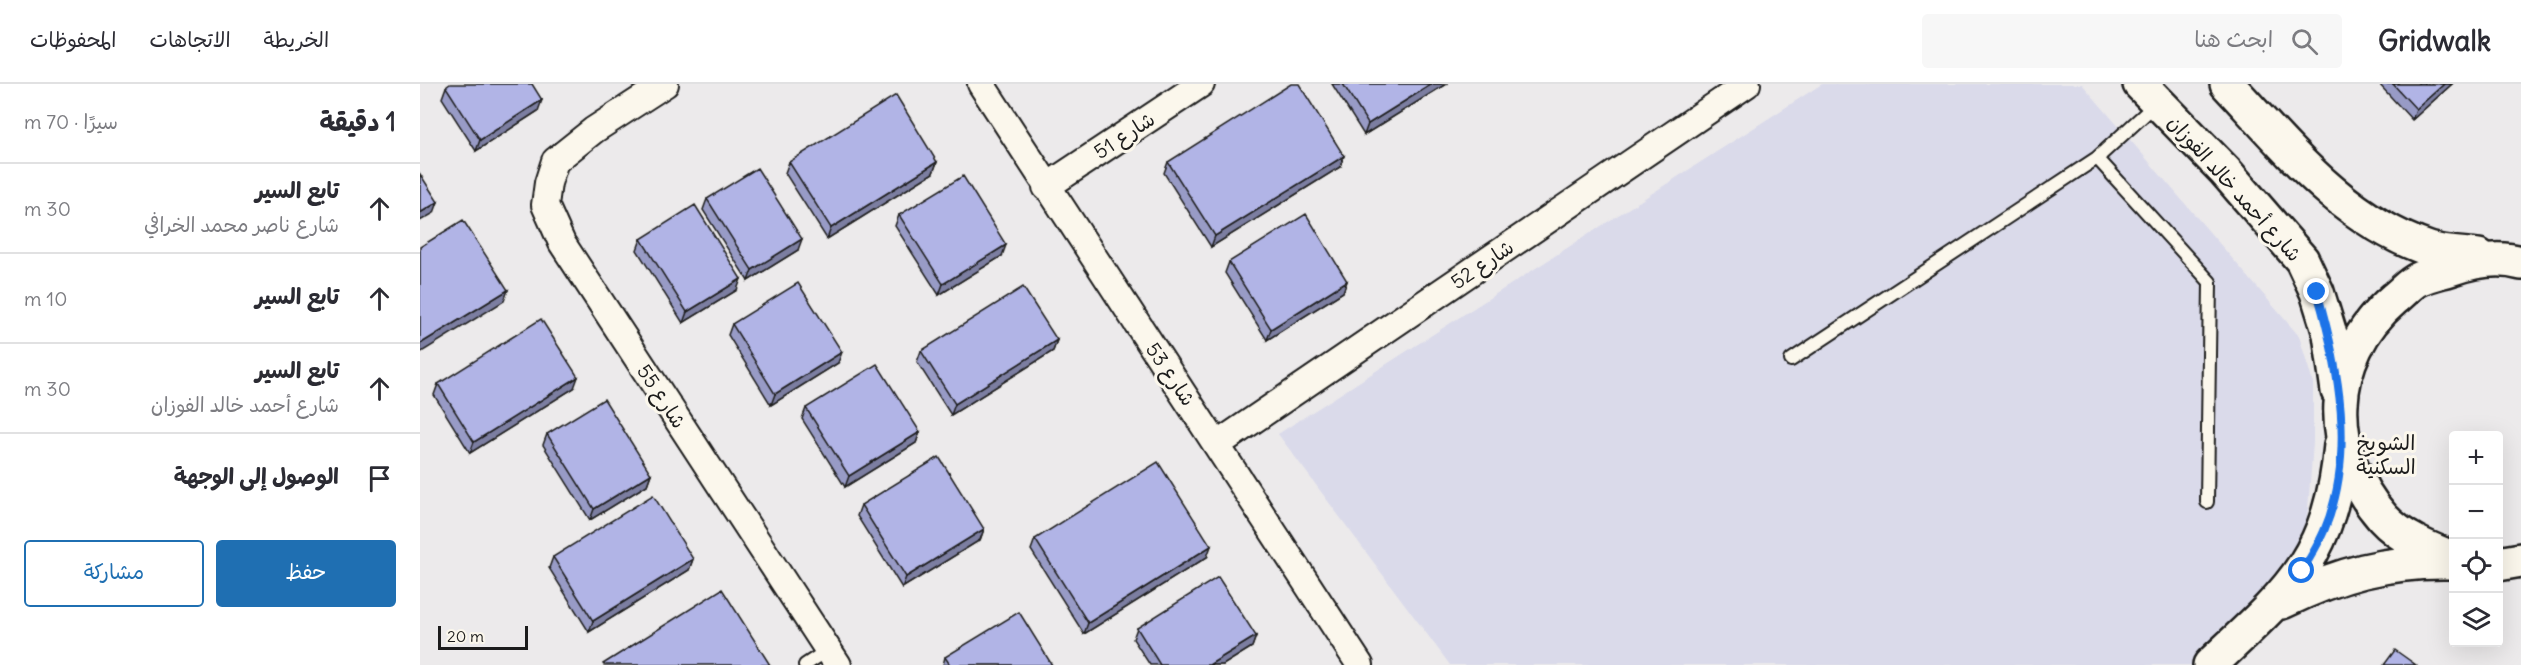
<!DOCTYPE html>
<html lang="ar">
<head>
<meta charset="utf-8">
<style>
  :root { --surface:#fff; --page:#f7f7f7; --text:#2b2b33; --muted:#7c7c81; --line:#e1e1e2; --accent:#1f6fb2 }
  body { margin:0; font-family:Delius,"Playpen Sans Arabic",sans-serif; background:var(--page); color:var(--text); direction:rtl }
  .controls { position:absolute; right:18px; bottom:18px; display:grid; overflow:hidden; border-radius:6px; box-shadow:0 6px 24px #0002 }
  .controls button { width:54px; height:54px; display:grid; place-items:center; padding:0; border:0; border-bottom:2px solid var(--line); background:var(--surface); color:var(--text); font:30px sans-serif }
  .scale { position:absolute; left:18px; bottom:15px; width:90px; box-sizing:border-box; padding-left:6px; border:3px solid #1c1c1c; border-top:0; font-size:16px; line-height:21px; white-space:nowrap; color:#1c1c1c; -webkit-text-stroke:4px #fbf7ec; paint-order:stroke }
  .stop { position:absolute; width:18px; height:18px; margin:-14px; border:4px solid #1a73e8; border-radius:50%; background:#fff }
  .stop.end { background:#1a73e8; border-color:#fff; box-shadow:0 2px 6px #0008 }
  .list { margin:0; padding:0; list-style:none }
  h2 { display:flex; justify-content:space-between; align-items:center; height:78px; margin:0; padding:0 24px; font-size:26px }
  h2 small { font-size:20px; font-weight:400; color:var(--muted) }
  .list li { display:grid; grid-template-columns:39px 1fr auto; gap:18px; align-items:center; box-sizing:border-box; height:90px; padding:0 24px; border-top:2px solid var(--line) }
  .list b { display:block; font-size:22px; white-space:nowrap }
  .list p { margin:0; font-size:20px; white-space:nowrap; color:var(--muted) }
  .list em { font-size:20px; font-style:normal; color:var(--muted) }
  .actions { display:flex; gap:12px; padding:18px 24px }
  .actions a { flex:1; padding:14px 0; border:2px solid var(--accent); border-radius:6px; text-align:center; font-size:21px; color:var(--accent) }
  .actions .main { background:var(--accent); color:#fff }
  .icon { flex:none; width:33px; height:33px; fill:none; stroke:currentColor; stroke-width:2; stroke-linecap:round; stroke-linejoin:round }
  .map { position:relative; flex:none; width:2101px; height:581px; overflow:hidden; direction:ltr }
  header { display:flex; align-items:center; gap:36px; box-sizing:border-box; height:84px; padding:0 30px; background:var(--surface); border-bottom:2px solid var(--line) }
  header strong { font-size:28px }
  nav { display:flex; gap:33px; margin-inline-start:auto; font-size:21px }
  .search { width:420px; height:54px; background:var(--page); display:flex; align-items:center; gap:15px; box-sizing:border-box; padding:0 21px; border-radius:6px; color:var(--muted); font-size:22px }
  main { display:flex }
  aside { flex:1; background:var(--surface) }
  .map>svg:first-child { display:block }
  .built { fill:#dadaea }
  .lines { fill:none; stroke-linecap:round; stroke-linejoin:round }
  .lane-casing { stroke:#1c1c1c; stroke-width:16 }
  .street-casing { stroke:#1c1c1c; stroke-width:30 }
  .secondary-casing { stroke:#1c1c1c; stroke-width:38 }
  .lane { stroke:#fbf7ec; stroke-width:12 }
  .street { stroke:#fbf7ec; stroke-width:26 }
  .secondary { stroke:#fbf7ec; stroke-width:33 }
  .wall { fill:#989bc6; stroke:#1c1c1c; stroke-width:1.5 }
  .shaded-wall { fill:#7c7ea1; stroke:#1c1c1c; stroke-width:1.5 }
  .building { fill:#b1b4e6; stroke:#1c1c1c; stroke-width:1.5 }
  .route { stroke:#1a73e8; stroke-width:8 }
  .labels { text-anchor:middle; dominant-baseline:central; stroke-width:6; stroke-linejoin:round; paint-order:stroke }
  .street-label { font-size:20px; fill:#1c1c1c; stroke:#fbf7ec }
  .neighbourhood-label { font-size:21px; fill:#1c1c1c; stroke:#fbf7ec }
</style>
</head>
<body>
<header>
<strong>Gridwalk</strong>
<div class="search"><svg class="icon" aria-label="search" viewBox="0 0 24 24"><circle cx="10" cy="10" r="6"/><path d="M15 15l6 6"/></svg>ابحث هنا</div>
<nav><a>الخريطة</a><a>الاتجاهات</a><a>المحفوظات</a></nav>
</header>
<main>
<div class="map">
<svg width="2101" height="581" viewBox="0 0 2101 581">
  <rect width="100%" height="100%" fill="#eceaeb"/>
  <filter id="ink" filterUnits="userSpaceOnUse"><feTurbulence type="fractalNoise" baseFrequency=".0167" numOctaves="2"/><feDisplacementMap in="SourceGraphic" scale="12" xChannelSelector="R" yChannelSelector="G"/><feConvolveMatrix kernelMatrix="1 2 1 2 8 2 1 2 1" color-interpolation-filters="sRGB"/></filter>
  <g filter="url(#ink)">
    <path class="built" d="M1402 0H1662L1879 252 1893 299V359L1888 425 1879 481 1771 581H1030L858 350Z"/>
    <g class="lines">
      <g class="lane-casing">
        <path id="lane" d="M1677 74 1790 198 1787 418
          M1371 276 1677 74 1737 19
          M385 581 408 566"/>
      </g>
      <g class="street-casing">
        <path id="street" d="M245 0 174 46 135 77 128 99 125 121 142 159 418 581
          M561 0 940 581
          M626 103 781 0
          M798 360 1327 0"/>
      </g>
      <g class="secondary-casing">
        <path id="secondary" d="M1720 0 1805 87 1882 176 1897 208 1910 250 1918 307
          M1807 0C1867 64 1923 136 2009 165 2024 170 2043 170 2059 172
          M2034 475C2009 465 1981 454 1963 434 1904 367 1906 273 1974 215 1982 209 1990 199 1999 195 2008 190 2020 188 2030 185 2053 177 2077 172 2101 179
          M2078 480 2101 476
          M1862 518C1919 490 1966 477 2029 478
          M1790 581C1868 508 1911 474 1921 361"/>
      </g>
      <use href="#lane" class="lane"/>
      <use href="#street" class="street"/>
      <use href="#secondary" class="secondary"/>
    </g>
    <path class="wall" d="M912 0H1026L944 51Z
      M1959 0H2032L1992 36Z
      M26 3 118 27 56 67 22 14Z
      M369 78H517L513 89 407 155 365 89Z
      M748 78 920 83 791 163 744 89Z
      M287 115 378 166 328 197 283 126Z
      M479 131 582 172 519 211 475 142Z
      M221 155 317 206 263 239 217 166Z
      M809 178 927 197 923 208 847 256 805 189Z
      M312 240 418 279 351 321 308 251Z
      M637 256 633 267 531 331 497 278 501 267Z
      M18 300 154 304 50 369 14 311Z
      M386 324 500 348 496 359 425 403 382 335Z
      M127 350 231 390 227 401 170 436 123 361Z
      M441 421 564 445 560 456 482 504 437 432Z
      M615 455 787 473 664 550 611 466Z
      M133 473 273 475 269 486 169 548 129 484Z
      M717 544 836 552 832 563 803 581H730L713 555Z
      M525 573 632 581H523Z"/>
    <path class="shaded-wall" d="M1012 0H1026L944 51 948 40Z
      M2024 0H2032L1992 36 1996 25Z
      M122 16 118 27 56 67 60 56Z
      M924 72 920 83 791 163 795 152Z
      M517 78 513 89 407 155 411 144Z
      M18 118 14 129 0 137V129Z
      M382 155 378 166 328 197 332 186Z
      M586 161 582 172 519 211 523 200Z
      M321 195 317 206 263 239 267 228Z
      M927 197 923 208 847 256 851 245Z
      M88 206 84 217 0 269V260Z
      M637 256 633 267 531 331 535 320Z
      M422 268 418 279 351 321 355 310Z
      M158 293 154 304 50 369 54 358Z
      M500 348 496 359 425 403 429 392Z
      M231 390 227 401 170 436 174 425Z
      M564 445 560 456 482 504 486 493Z
      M791 462 787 473 664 550 668 539Z
      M273 475 269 486 169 548 173 537Z
      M836 552 832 563 803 581H789Z"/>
    <path class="building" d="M30 0H112L122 16 60 56 26 3Z
      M871 0H879L924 72 795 152 748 78Z
      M923 0H1012L948 40Z
      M1973 0H2024L1996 25Z
      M476 11 517 78 411 144 369 78Z
      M337 84 382 155 332 186 287 115Z
      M0 90 18 118 0 129Z
      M543 92 586 161 523 200 479 131Z
      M275 121 321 195 267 228 221 155Z
      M886 130 927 197 851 245 809 178Z
      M43 136 88 206 0 260V163Z
      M378 199 422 268 355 310 312 240Z
      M603 203 637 256 535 320 501 267Z
      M121 235 158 293 54 358 18 300Z
      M457 280 500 348 429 392 386 324Z
      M184 315 231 390 174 425 127 350Z
      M519 373 564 445 486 493 441 421Z
      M738 378 791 462 668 539 615 455Z
      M233 411 273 475 173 537 133 473Z
      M798 493 836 552 789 581H740L717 544Z
      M302 505 350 581H184L183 580Z
      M599 528 632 581H530L525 573Z
      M1975 566 1996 581H1964Z"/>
  </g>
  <g class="lines" filter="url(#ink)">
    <path class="route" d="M1882 487C1890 474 1898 461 1904 447 1936 372 1919 283 1897 208"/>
  </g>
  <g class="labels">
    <g class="street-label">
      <text transform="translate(704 51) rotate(-33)">شارع 51</text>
      <text transform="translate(1815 104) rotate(48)">شارع أحمد خالد الفوزان</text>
      <text transform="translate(1062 180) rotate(-34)">شارع 52</text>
      <text transform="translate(751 290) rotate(56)">شارع 53</text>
      <text transform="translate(242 312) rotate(57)">شارع 55</text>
    </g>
    <g class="neighbourhood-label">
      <text x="1966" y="358">الشويخ<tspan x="1966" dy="24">السكنية</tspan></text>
    </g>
  </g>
</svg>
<div class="controls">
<button>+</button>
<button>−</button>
<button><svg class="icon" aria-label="locate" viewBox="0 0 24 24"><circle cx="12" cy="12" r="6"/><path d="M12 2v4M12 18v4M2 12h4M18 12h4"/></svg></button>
<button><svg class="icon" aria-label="layers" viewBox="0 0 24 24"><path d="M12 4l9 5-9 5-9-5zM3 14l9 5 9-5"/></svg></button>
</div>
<div class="scale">20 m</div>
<div class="stop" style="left:1882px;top:487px"></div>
<div class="stop end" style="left:1897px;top:208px"></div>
</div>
<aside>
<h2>1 دقيقة<small>سيرًا · 70 m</small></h2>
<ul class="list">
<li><svg class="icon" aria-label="ahead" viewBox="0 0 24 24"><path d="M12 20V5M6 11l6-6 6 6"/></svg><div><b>تابع السير</b><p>شارع ناصر محمد الخرافي</p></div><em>30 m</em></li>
<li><svg class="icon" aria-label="ahead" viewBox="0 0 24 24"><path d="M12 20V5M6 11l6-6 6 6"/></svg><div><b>تابع السير</b></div><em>10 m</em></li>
<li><svg class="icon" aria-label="ahead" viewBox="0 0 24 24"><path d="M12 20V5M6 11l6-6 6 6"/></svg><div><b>تابع السير</b><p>شارع أحمد خالد الفوزان</p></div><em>30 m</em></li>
<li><svg class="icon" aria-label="arrive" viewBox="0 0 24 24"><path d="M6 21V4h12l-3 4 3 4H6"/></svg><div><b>الوصول إلى الوجهة</b></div></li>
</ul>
<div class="actions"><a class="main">حفظ</a><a>مشاركة</a></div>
</aside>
</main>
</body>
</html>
